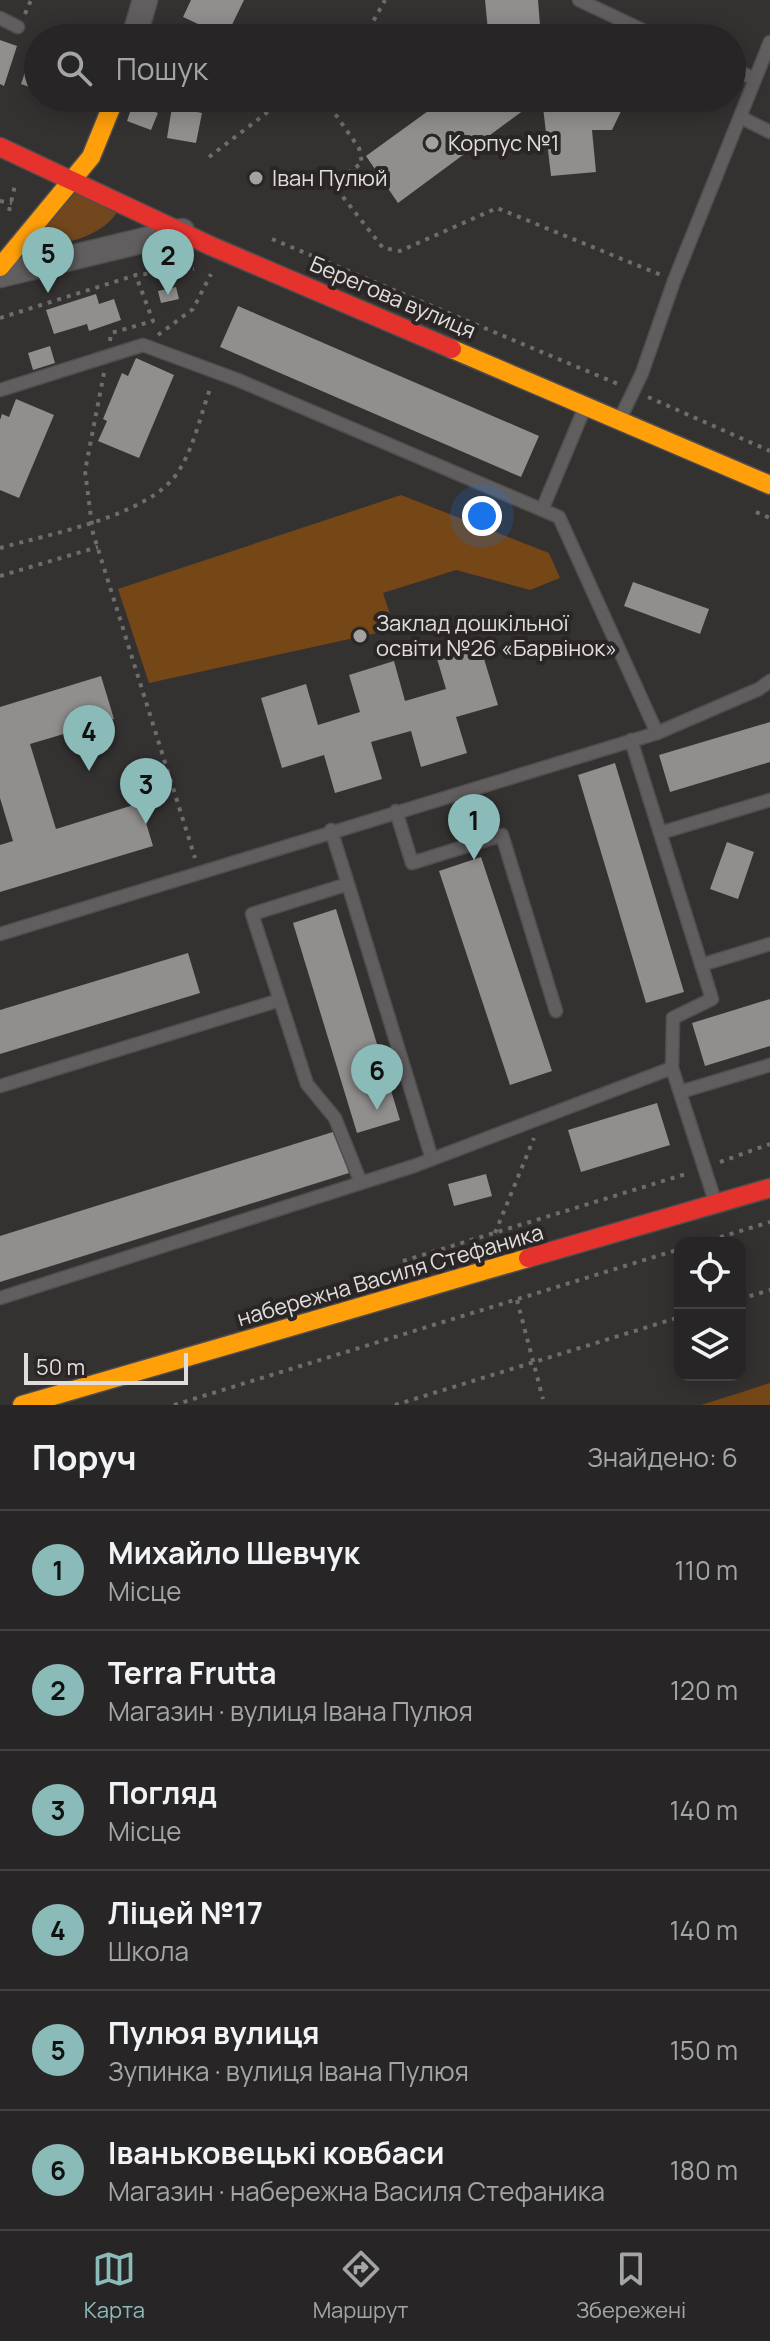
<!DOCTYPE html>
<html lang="uk">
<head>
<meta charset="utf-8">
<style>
  :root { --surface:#272525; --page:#2f2d2d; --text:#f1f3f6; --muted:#a4a5a7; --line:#434242; --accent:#8bbbb9 }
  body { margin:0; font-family:Manrope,sans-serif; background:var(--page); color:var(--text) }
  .controls { position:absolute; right:24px; bottom:24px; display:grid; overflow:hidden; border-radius:16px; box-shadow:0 4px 20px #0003 }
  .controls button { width:72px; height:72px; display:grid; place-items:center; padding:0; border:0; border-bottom:2px solid var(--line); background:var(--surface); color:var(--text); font:40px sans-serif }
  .scale { position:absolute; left:24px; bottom:20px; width:164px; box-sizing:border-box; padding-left:8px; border:4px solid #e1dddd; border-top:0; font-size:22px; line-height:28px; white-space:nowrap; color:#e1dddd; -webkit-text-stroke:6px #2b2626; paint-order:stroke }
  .you { position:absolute; left:482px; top:516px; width:28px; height:28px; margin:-20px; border:6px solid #fff; border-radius:50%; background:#1a73e8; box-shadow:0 0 0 12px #1a73e833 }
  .badge { display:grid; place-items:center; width:52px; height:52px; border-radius:50%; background:var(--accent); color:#111; font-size:26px; font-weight:700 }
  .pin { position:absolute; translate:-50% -66px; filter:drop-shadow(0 2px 4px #0008) }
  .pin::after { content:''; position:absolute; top:42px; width:28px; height:24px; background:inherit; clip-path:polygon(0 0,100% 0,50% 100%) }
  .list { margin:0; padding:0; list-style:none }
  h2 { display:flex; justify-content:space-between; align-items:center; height:104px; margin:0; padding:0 32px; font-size:34px }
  h2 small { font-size:26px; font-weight:400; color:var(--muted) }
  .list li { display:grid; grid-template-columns:52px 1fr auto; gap:24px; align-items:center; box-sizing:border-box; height:120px; padding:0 32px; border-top:2px solid var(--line) }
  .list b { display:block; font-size:30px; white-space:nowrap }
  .list p { margin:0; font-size:26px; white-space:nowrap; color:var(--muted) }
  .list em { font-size:26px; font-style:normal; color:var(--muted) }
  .icon { flex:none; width:44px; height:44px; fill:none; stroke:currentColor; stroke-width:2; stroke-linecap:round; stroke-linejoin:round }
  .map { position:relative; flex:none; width:770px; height:1405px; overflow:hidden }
  .search { position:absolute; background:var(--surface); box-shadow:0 4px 20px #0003; left:24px; right:24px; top:24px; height:88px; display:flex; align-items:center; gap:20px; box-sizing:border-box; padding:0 28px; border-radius:44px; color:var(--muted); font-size:30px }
  .sheet { height:824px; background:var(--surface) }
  nav { display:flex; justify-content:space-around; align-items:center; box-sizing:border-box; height:112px; border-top:2px solid var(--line); background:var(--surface); font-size:22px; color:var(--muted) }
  nav a { display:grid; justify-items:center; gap:4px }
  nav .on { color:var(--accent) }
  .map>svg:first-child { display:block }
  .green { fill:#73471e }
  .forest { fill:#754616 }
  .building { fill:#918e8e }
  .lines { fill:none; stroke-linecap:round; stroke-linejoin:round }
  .lane-casing { stroke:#4f4d4d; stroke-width:15 }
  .street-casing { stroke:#4f4d4d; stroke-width:27 }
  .slow-casing { stroke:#4f4d4d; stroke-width:21 }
  .jam-casing { stroke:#4f4d4d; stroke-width:21 }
  .path { stroke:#6e6c6c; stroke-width:4; stroke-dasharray:4 6; stroke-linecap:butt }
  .lane { stroke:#605e5e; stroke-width:12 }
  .street { stroke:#605e5e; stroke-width:24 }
  .slow { stroke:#ff9f0a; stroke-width:18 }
  .jam { stroke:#e5322d; stroke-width:18 }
  .poi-dot { fill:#a4a1a1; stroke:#2b2626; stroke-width:3 }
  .labels { text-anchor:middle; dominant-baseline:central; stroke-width:8; stroke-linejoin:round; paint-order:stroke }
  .poi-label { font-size:22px; fill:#e1dddd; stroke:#2b2626; text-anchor:start }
  .street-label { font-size:22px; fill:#e1dddd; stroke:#2b2626 }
</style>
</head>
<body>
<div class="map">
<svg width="770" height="1405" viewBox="0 0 770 1405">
  <rect width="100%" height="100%" fill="#343131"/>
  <path class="green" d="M78 188 117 212C104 235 59 249 33 243Z"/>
  <path class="forest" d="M401 495 549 553 560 578 530 590 456 570 383 593 395 629 149 683 118 589Z
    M770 1383V1405H701Z"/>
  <path class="building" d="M191 0H244L226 37 183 17Z
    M485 0H538L541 38H437L440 34 488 31Z
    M0 40 17 46 4 86 0 84Z
    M32 52 38 54V90L21 84Z
    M39 98H71L67 108Z
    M446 98H618L623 107 612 130H592L596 172 551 176 543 107 530 101 524 110 398 203 366 156Z
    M133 103 158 113 151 130 127 121Z
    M172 107 202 113 196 143 167 138Z
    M176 287 179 299 161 303 158 291Z
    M96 294 99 304 114 299 121 320 89 331 87 324 54 334 46 310Z
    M238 306 539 436 521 477 220 347Z
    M50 346 55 363 33 370 28 353Z
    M136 358 174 375 139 458 98 441 107 421 103 419 122 373 128 376Z
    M16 399 54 415 19 498 0 490V420L2 414 9 417Z
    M633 582 709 609 700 634 624 606Z
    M478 639 498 705 456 717 467 753 421 767 411 731 371 742 382 779 335 793 324 755 282 768 261 698 306 684 318 725 360 712 349 675 394 661 405 701 446 689 435 652Z
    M101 676 114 719 30 744 56 829 140 803 153 846 0 892V845L13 841 0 798V707Z
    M770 722V762L670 792 659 755Z
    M615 763 684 992 646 1003 578 775Z
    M727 842 754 852 738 899 710 889Z
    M481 857 552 1071 510 1085 439 871Z
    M336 909 400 1120 357 1133 293 923Z
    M188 953 200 993 0 1054V1010Z
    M770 999V1046L705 1066 692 1023Z
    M657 1103 670 1145 581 1172 568 1130Z
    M336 1131 349 1173 0 1282V1236Z
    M486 1174 492 1196 454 1206 448 1184Z"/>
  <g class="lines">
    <g class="lane-casing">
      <path id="lane" d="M579 0 659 38
        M0 18 18 27
        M732 69 755 79
        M740 117 770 132
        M0 390 143 345 238 380 559 517 657 733
        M620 419 642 373 674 281 770 42
        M542 510 585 407
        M631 740 712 999 673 1018 672 1068 715 1201
        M396 811 412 863 502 835 556 1011
        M331 830 348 884 252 914 307 1084 335 1118 361 1183
        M660 833 770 800
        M348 884 432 1159
        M0 934 657 733 759 689 770 681
        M701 965 770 944
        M0 1086 280 1000
        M680 1092 770 1065
        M0 1298 414 1166 672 1068"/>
    </g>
    <g class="street-casing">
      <path id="street" d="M134 38 145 0
        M0 275 182 231"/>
    </g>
    <g class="slow-casing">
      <path id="slow" d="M0 267 91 157 115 98
        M452 349 770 485
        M22 1405 528 1258"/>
    </g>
    <g class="jam-casing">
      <path id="jam" d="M0 147 211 246 452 349
        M528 1258 770 1188"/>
    </g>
    <path class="path" d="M25 14 31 0
      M364 38 385 0
      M324 98 359 148 362 163 332 183 383 248 400 251 497 208 661 275
      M209 157 286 98
      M0 201 12 203
      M9 211 15 185
      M272 239 618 384
      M0 318 136 275 194 269
      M158 335 193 309 211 274
      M110 341 111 333 153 321 136 276
      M104 373 85 471 93 533 195 858
      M648 397 770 451
      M756 512 770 518
      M0 548C49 534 150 516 178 472 194 448 201 413 211 386
      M0 576 98 547
      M720 1162 770 1144
      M495 1233 534 1138
      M701 1243 770 1222
      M403 1261 689 1173
      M740 1299 770 1290
      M517 1300 543 1399
      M174 1405 680 1249
      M395 1405 680 1317"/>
    <use href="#lane" class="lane"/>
    <use href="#street" class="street"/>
    <use href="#slow" class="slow"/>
    <use href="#jam" class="jam"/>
  </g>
  <g class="poi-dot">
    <circle cx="432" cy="143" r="8"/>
    <circle cx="256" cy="178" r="8"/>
    <circle cx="360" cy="636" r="8"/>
  </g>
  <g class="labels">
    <g class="poi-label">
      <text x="448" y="143">Корпус №1</text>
      <text x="272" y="178">Іван Пулюй</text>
      <text x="376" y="623">Заклад дошкільної<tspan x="376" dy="25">освіти №26 «Барвінок»</tspan></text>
    </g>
    <g class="street-label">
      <text transform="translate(393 297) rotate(23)">Берегова вулиця</text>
      <text transform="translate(390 1275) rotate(-16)">набережна Василя Стефаника</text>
    </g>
  </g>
</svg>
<div class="controls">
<button><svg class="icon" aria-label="locate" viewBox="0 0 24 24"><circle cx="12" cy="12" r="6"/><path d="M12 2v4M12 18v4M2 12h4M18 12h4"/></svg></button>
<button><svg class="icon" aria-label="layers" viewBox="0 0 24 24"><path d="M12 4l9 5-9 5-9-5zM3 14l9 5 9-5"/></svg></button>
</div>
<div class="scale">50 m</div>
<div class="you"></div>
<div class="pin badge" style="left:474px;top:860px">1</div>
<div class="pin badge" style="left:168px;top:295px">2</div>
<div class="pin badge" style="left:146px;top:824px">3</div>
<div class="pin badge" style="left:89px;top:771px">4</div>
<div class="pin badge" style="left:48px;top:293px">5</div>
<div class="pin badge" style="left:377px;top:1110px">6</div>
<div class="search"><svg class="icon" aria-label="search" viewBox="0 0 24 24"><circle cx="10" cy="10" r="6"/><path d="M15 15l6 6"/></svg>Пошук</div>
</div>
<section class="sheet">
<h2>Поруч<small>Знайдено: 6</small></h2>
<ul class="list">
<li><span class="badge">1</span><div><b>Михайло Шевчук</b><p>Місце</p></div><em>110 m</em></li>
<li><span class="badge">2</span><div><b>Terra Frutta</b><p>Магазин · вулиця Івана Пулюя</p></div><em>120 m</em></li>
<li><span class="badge">3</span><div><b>Погляд</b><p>Місце</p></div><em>140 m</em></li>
<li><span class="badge">4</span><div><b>Ліцей №17</b><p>Школа</p></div><em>140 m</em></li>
<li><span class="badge">5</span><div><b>Пулюя вулиця</b><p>Зупинка · вулиця Івана Пулюя</p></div><em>150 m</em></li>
<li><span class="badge">6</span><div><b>Іваньковецькі ковбаси</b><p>Магазин · набережна Василя Стефаника</p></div><em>180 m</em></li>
</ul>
</section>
<nav>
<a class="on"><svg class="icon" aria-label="map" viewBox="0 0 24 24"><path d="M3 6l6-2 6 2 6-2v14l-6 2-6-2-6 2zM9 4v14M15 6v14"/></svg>Карта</a>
<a><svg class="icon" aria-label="directions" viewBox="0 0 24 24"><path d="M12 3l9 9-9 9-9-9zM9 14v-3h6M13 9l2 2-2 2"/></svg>Маршрут</a>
<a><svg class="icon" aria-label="saved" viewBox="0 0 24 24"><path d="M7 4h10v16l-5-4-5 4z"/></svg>Збережені</a>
</nav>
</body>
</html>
